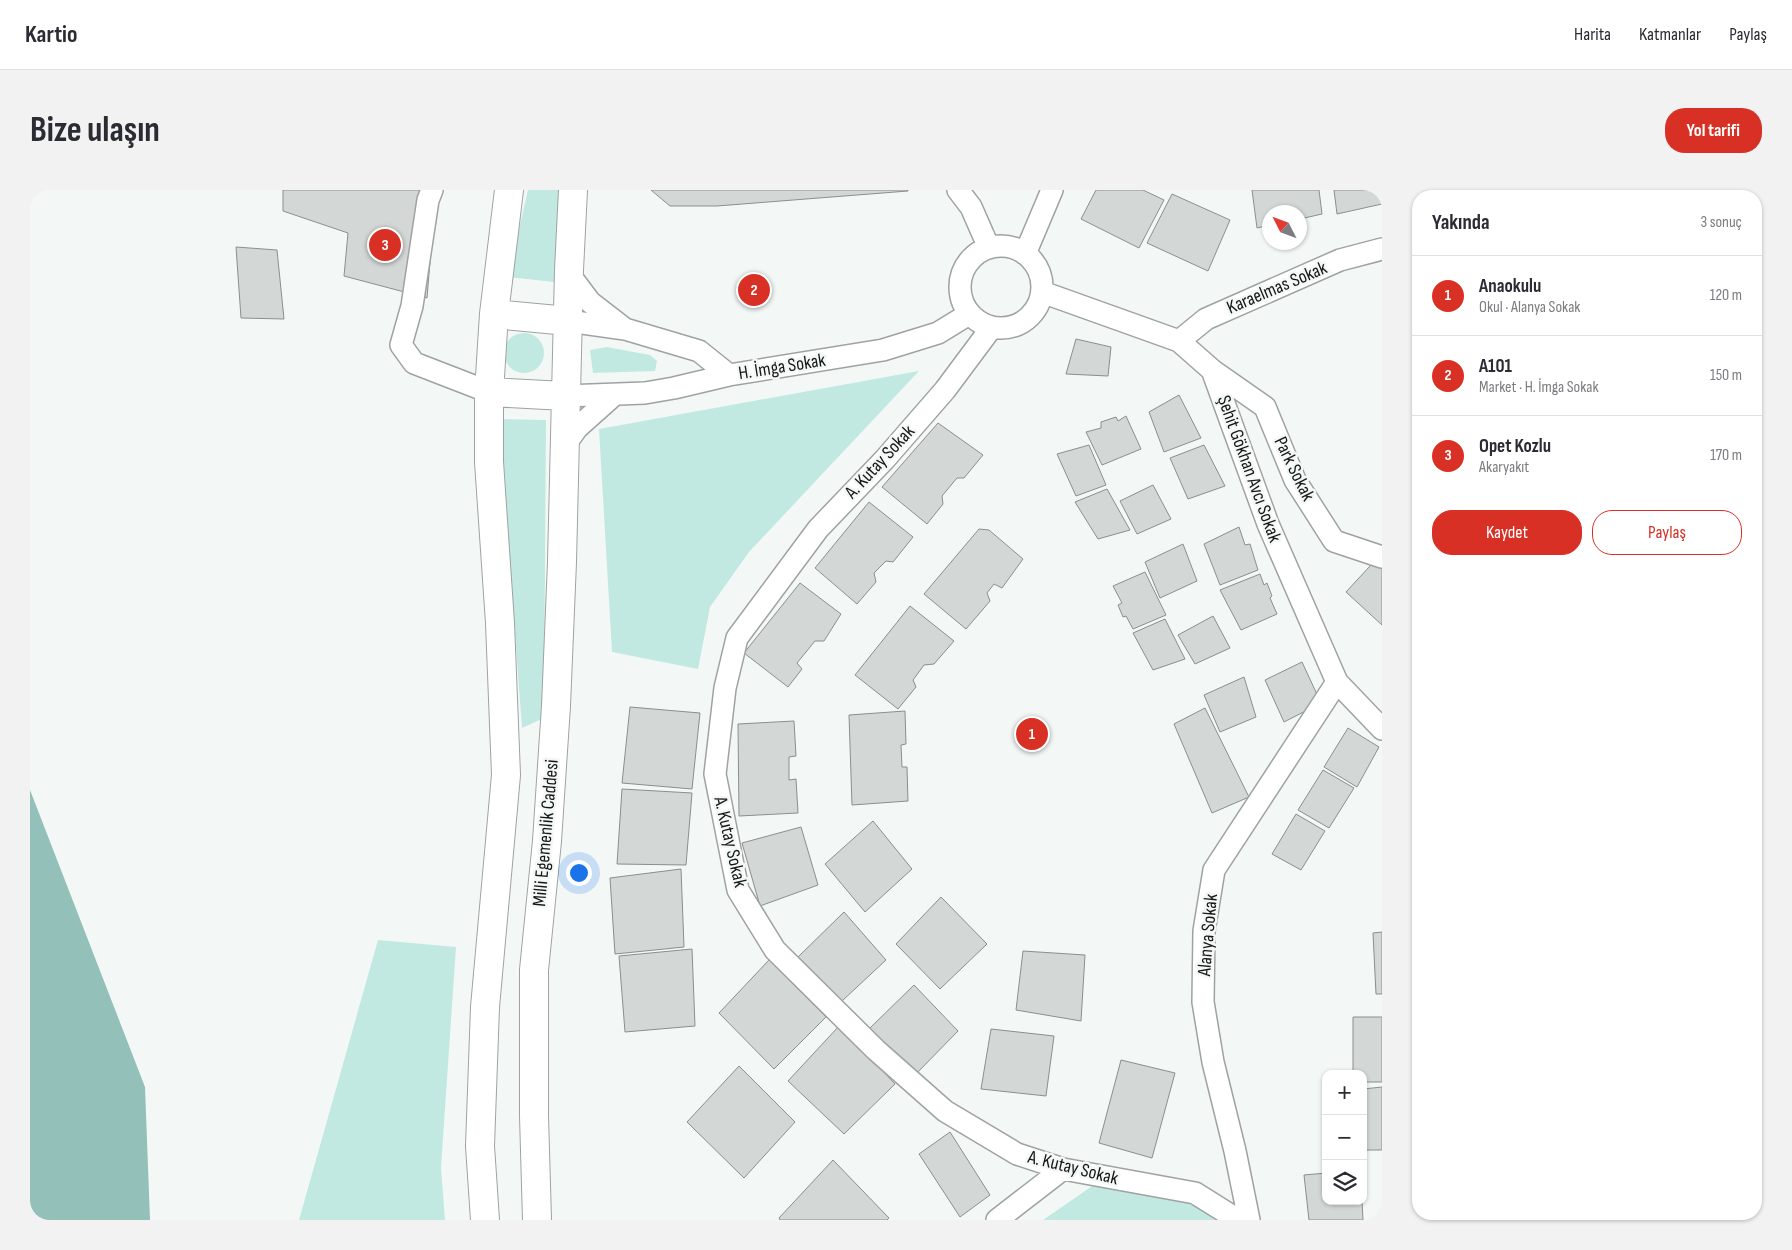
<!DOCTYPE html>
<html lang="tr">
<head>
<meta charset="utf-8">
<style>
  :root { --surface:#fff; --page:#f2f2f3; --text:#2b2b33; --muted:#7c7c81; --line:#e1e1e2; --accent:#d93025 }
  body { margin:0; font-family:"Sofia Sans Condensed",sans-serif; background:var(--page); color:var(--text) }
  .controls { position:absolute; right:15px; bottom:15px; display:grid; overflow:hidden; border-radius:10px; box-shadow:0 1px 4px #0004 }
  .controls button { width:45px; height:45px; display:grid; place-items:center; padding:0; border:0; border-bottom:1px solid var(--line); background:var(--surface); color:var(--text); font:25px sans-serif }
  .compass { position:absolute; left:1232px; top:15px; width:45px; height:45px; border-radius:50%; background:var(--surface); box-shadow:0 1px 4px #0004; rotate:312deg }
  .you { position:absolute; left:548px; top:682px; width:18px; height:18px; margin:-12px; border:4px solid #fff; border-radius:50%; background:#1a73e8; box-shadow:0 0 0 8px #1a73e833 }
  .badge { display:grid; place-items:center; width:32px; height:32px; border-radius:50%; background:var(--accent); color:#fff; font-size:16px; font-weight:700 }
  .pin { position:absolute; translate:-50% -50%; border:2px solid #fff; box-shadow:0 1px 5px #0006 }
  .list { margin:0; padding:0; list-style:none }
  h2 { display:flex; justify-content:space-between; align-items:center; height:65px; margin:0; padding:0 20px; font-size:21px }
  h2 small { font-size:16px; font-weight:400; color:var(--muted) }
  .list li { display:grid; grid-template-columns:32px 1fr auto; gap:15px; align-items:center; box-sizing:border-box; height:80px; padding:0 20px; border-top:1px solid var(--line) }
  .list b { display:block; font-size:19px; white-space:nowrap }
  .list p { margin:0; font-size:16px; white-space:nowrap; color:var(--muted) }
  .list em { font-size:16px; font-style:normal; color:var(--muted) }
  .actions { display:flex; gap:10px; padding:15px 20px }
  .actions a { flex:1; padding:11px 0; border:1px solid var(--accent); border-radius:20px; text-align:center; font-size:18px; color:var(--accent) }
  .actions .main { background:var(--accent); color:#fff }
  .icon { flex:none; width:28px; height:28px; fill:none; stroke:currentColor; stroke-width:2; stroke-linecap:round; stroke-linejoin:round }
  .map { position:relative; flex:none; width:1352px; height:1030px; overflow:hidden; border-radius:20px }
  header { display:flex; align-items:center; gap:30px; box-sizing:border-box; height:70px; padding:0 25px; background:var(--surface); border-bottom:1px solid var(--line) }
  header strong { font-size:24px }
  nav { display:flex; gap:28px; margin-inline-start:auto; font-size:18px }
  .intro { display:flex; align-items:center; justify-content:space-between; box-sizing:border-box; height:120px; padding:0 30px }
  h1 { margin:0; font-size:35px }
  .button { padding:12px 22px; border-radius:20px; background:var(--accent); color:#fff; font-size:18px; font-weight:700 }
  main { display:flex; gap:30px; padding:0 30px }
  aside { flex:1; background:var(--surface); border-radius:20px; box-shadow:0 1px 4px #0004 }
  .map>svg:first-child { display:block }
  .green { fill:#c1e9e2 }
  .water { fill:#93c0b8 }
  .building { fill:#d3d8d7; stroke:#8a8f8e }
  .lines { fill:none; stroke-linecap:round; stroke-linejoin:round }
  .minor-casing { stroke:#9ea3a2; stroke-width:24 }
  .trunk-casing { stroke:#9ea3a2; stroke-width:30 }
  .minor { stroke:#fff; stroke-width:21 }
  .trunk { stroke:#fff; stroke-width:28 }
  .labels { text-anchor:middle; dominant-baseline:central; stroke-width:5; stroke-linejoin:round; paint-order:stroke }
  .street-label { font-size:19px; fill:#151616; stroke:#f3f8f7 }
</style>
</head>
<body>
<header>
<strong>Kartio</strong>
<nav><a>Harita</a><a>Katmanlar</a><a>Paylaş</a></nav>
</header>
<div class="intro"><h1>Bize ulaşın</h1><a class="button">Yol tarifi</a></div>
<main>
<div class="map">
<svg width="1352" height="1030" viewBox="0 0 1352 1030">
  <rect width="100%" height="100%" fill="#f3f8f7"/>
  <path class="green" d="M498 0H530L524 92 478 87Z
    M474 163a20 20 0 1 1 40 0a20 20 0 1 1-40 0Z
    M577 157 620 165 627 171 625 181 563 183 560 160Z
    M889 181 719 362 680 417 668 479 582 462 569 239Z
    M469 229 516 230 514 528 492 538Z
    M348 750 426 757 411 978 415 1030H269Z
    M1068 992 1167 1011 1185 1030H1013Z"/>
  <path class="water" d="M0 600 115 897 120 1030H0Z"/>
  <path class="building" d="M253 0H406L397 108 314 86 318 43 253 21Z
    M621 0H878V1L687 16H640Z
    M1066 0H1113L1134 10 1109 58 1051 29Z
    M1222 0H1289L1292 24 1270 29V22H1240V35L1227 38Z
    M1304 0H1352V14L1307 24Z
    M1142 4 1200 30 1178 81 1117 53Z
    M206 57 247 60 254 129 211 128Z
    M1046 149 1081 157 1078 186 1036 184Z
    M1149 205 1171 248 1134 262 1119 222Z
    M1096 226 1111 259 1072 275 1056 242 1071 238V232L1086 227 1088 231Z
    M908 233 953 265 934 288H927L912 306 913 314 897 334 852 297Z
    M1059 255 1076 295 1046 306 1027 264Z
    M1174 255 1195 296 1158 309 1140 268Z
    M1123 295 1141 329 1107 344 1090 311Z
    M1077 299 1100 340 1068 349 1045 312Z
    M839 312 883 347 863 372 856 371 844 383 846 392 827 414 785 378Z
    M1209 337 1215 355 1220 354 1228 380 1190 395 1174 354Z
    M949 339 959 340 993 369 972 398 964 394 957 403 960 411 936 439 894 404Z
    M1153 354 1167 391 1130 408 1115 372Z
    M1352 363V435L1316 402Z
    M1115 382 1136 425 1103 439 1096 426 1093 427 1088 415 1092 413 1083 396Z
    M1230 384 1234 395 1237 393 1242 406 1240 408 1247 424 1211 440 1190 400Z
    M770 393 811 424 794 451H785L767 473 772 479 758 497 714 463Z
    M880 416 924 451 904 474 894 475 883 490 886 497 868 519 825 485Z
    M1183 426 1200 458 1165 474 1148 445Z
    M1135 429 1155 469 1123 480 1103 443Z
    M1272 472 1291 513 1254 532 1235 490Z
    M1214 487 1226 527 1190 542 1174 505Z
    M600 517 670 523 662 599 592 593Z
    M1175 518 1219 607 1182 623 1144 534Z
    M875 521 876 554 871 555 872 577H877L878 611 822 615 819 525Z
    M764 531 766 566 759 567V590L766 589 768 623 709 626 708 534Z
    M1318 538 1349 557 1327 597 1294 577Z
    M1293 580 1324 598 1299 638 1268 620Z
    M592 599 662 603 656 675 587 674Z
    M1266 624 1295 641 1271 680 1242 664Z
    M843 631 882 679 835 722 795 674Z
    M771 637 788 695 730 716 712 653Z
    M651 679 654 757 585 764 580 688Z
    M911 707 957 754 910 799 866 754Z
    M814 722 856 770 812 811 768 767Z
    M1352 742V804H1346L1343 743Z
    M662 759 665 836 595 842 589 766Z
    M993 761 1055 765 1051 831 986 820Z
    M739 770 796 827 744 879 689 823Z
    M884 795 928 841 883 887 839 839Z
    M1323 827H1352V892H1333V884H1323Z
    M810 835 865 894 814 944 758 891Z
    M961 839 1024 846 1016 906 951 899Z
    M1091 870 1145 883 1122 968 1069 953Z
    M709 876 765 932 714 988 657 932Z
    M1352 897V960H1333V899Z
    M920 942 960 1005 930 1027 889 964Z
    M803 970 859 1028 857 1030H750L749 1028Z
    M1296 983V1011H1332L1333 1030H1279L1274 985Z"/>
  <g class="lines">
    <g class="minor-casing">
      <path id="minor" d="M402 0 398 10 382 116 371 155 384 173 459 202
        M928 0 941 17 959 58
        M930 97a41 41 0 1 1 82 0a41 41 0 1 1-82 0Z
        M995 64 1022 0
        M539 84 560 112 595 139
        M1012 102 1149 151 1182 180 1238 334 1307 492 1352 539
        M538 131 595 139 669 161 699 185
        M962 137 915 200 855 269 788 339 707 448 695 498 685 584 708 700 745 760 846 860 915 921 987 964 1033 979 1165 1003 1208 1030
        M1149 151 1176 129 1310 70 1352 59
        M1182 180 1235 217 1265 290 1304 351 1352 367
        M535 206 615 203 644 198 699 185 853 160 908 143 939 124
        M534 256 547 238 584 205
        M967 1030 1033 979
        M1219 1030 1205 961 1183 872 1173 812 1174 741 1184 680 1307 492"/>
    </g>
    <g class="trunk-casing">
      <path id="trunk" d="M464 124 538 131
        M459 202 535 206
        M455 1030 450 956 455 817 476 585 470 433 459 272V202L464 124 479 0
        M507 1030 504 926V780L517 651 526 516 532 372 539 80 543 0"/>
    </g>
    <use href="#minor" class="minor"/>
    <use href="#trunk" class="trunk"/>
  </g>
  <g class="labels">
    <g class="street-label">
      <text transform="translate(1247 98) rotate(-23)">Karaelmas Sokak</text>
      <text transform="translate(752 177) rotate(-9)">H. İmga Sokak</text>
      <text transform="translate(850 272) rotate(-47)">A. Kutay Sokak</text>
      <text transform="translate(1219 279) rotate(70)">Şehit Gökhan Avcı Sokak</text>
      <text transform="translate(1264 279) rotate(64)">Park Sokak</text>
      <text transform="translate(516 643) rotate(-85)">Milli Egemenlik Caddesi</text>
      <text transform="translate(700 652) rotate(77)">A. Kutay Sokak</text>
      <text transform="translate(1178 745) rotate(-85)">Alanya Sokak</text>
      <text transform="translate(1043 978) rotate(14)">A. Kutay Sokak</text>
    </g>
  </g>
</svg>
<div class="controls">
<button>+</button>
<button>−</button>
<button><svg class="icon" aria-label="layers" viewBox="0 0 24 24"><path d="M12 4l9 5-9 5-9-5zM3 14l9 5 9-5"/></svg></button>
</div>
<svg class="compass" viewBox="-18 -18 36 36"><path d="M0-13l5 13h-10z" fill="#e53935"/><path d="M0 13l5-13h-10z" fill="#7c7c81"/></svg>
<div class="you"></div>
<div class="pin badge" style="left:1002px;top:544px">1</div>
<div class="pin badge" style="left:724px;top:100px">2</div>
<div class="pin badge" style="left:355px;top:55px">3</div>
</div>
<aside>
<h2>Yakında<small>3 sonuç</small></h2>
<ul class="list">
<li><span class="badge">1</span><div><b>Anaokulu</b><p>Okul · Alanya Sokak</p></div><em>120 m</em></li>
<li><span class="badge">2</span><div><b>A101</b><p>Market · H. İmga Sokak</p></div><em>150 m</em></li>
<li><span class="badge">3</span><div><b>Opet Kozlu</b><p>Akaryakıt</p></div><em>170 m</em></li>
</ul>
<div class="actions"><a class="main">Kaydet</a><a>Paylaş</a></div>
</aside>
</main>
</body>
</html>
